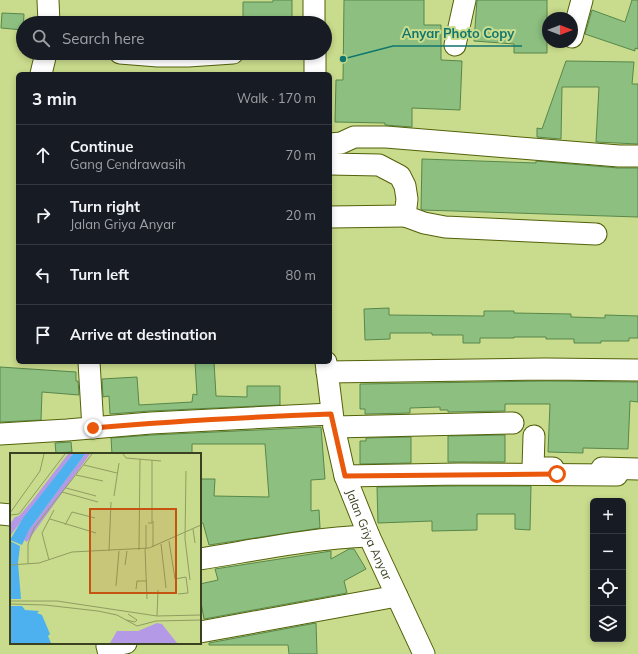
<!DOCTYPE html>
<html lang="en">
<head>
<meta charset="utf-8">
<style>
  :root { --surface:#171b24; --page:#242831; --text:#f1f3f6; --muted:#9ea1a6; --line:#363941 }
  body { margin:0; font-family:Mulish,sans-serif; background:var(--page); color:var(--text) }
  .controls { position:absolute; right:12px; bottom:12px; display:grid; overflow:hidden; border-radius:6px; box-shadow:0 2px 6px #0003 }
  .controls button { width:36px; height:36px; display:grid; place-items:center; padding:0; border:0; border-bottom:1px solid var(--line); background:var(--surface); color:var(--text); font:20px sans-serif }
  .compass { position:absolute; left:542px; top:12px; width:36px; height:36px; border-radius:50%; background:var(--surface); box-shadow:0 2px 6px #0003; rotate:90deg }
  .stop { position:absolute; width:12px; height:12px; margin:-9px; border:3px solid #ea580c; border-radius:50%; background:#fff }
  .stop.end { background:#ea580c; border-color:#fff; box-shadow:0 1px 4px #0008 }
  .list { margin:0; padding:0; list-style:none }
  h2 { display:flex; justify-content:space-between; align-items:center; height:52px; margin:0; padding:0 16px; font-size:17px }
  h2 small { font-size:13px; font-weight:400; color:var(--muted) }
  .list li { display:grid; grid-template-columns:26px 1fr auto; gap:12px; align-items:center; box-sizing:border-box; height:60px; padding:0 16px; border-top:1px solid var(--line) }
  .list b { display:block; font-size:15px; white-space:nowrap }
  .list p { margin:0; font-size:13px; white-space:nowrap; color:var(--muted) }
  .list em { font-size:13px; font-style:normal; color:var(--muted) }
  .icon { flex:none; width:22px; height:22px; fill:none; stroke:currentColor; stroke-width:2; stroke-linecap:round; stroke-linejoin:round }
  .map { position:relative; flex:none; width:638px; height:654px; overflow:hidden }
  .search { position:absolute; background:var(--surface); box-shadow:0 2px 6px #0003; left:16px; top:16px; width:316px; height:44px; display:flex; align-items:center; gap:10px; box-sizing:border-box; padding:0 14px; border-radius:22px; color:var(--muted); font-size:15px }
  .panel { position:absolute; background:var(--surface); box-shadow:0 2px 6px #0003; left:16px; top:72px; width:316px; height:292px; border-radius:6px }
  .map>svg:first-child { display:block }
  .building { fill:#8dc080; stroke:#57874a }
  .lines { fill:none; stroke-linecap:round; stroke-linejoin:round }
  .minor-casing { stroke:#53610a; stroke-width:23 }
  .minor { stroke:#fff; stroke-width:21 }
  .route { stroke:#ea580c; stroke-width:5 }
  .labels { text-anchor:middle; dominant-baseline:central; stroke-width:4; stroke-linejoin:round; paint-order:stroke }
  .street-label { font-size:12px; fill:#3a4120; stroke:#c9db8c }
  .inset-road { fill:none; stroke:#909d61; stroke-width:1 }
  .view { fill:#c55410; fill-opacity:0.15; stroke:#c55410; stroke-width:2 }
  .inset-edge { fill:none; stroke:#3a4120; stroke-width:2 }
  .leader { fill:none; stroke:#0f766e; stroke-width:1.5 }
  .callout-dot { fill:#0f766e; stroke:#c9db8c; stroke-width:1.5 }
  .callout-label { font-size:13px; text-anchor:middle; font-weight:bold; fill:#0f766e; stroke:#c9db8c; stroke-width:4; stroke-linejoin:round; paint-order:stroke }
</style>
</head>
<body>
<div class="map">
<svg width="638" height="654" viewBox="0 0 638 654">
  <rect width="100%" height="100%" fill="#c9db8c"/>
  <path class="building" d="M273 0H292V23H243V2H273Z
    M344 0H424V25H441V60L462 61 460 110 412 108V127L385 125V123L335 122 336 80H343Z
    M477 0H547V53H514V44L474 41Z
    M632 0H638V49L635 48V51L585 34 592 10 625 22Z
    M2 13 24 14 23 30 1 28Z
    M566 61 634 62 632 84H638V144L596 142 599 87H562L561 139 537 137V128L542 129Z
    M422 159 536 163V161L618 168H638V217L423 210 421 209Z
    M389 308V315L484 316V311H514V313L571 314V317L605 318V315L638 316V338H629V341H601V343H574V339H546V337H514V338H480V343H463V335H432V333H390V339L365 340 364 309Z
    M195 362H214L216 396 247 397V386H280V405L150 411 110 414 109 396 103 397 102 379 137 377 139 405 192 402 193 394 197 395Z
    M0 367 76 372V381H78L79 395 42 392 41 420 0 422Z
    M545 381 638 382V402L630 401 628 449 583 448V453L548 452 550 404H505V411L448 412V410H440V407L410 408V413L365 414V409H360V384Z
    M321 427 325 479 311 480V511L319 510 320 528 209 545 203 523H200V479H215L214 496 269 497 265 444H192V454H112L111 438 152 435Z
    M505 435V462H448V436Z
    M411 437V463L360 464V441H366V438Z
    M71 442 72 452 56 453 55 443Z
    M460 486H531L530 530 515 529V514H477V530L432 531V521L378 523 377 487Z
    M349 549H354L366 569 344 581 347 593 204 619 200 597V584L218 580 215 569 331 551V559Z
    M316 623 317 654H289L288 645H209V643Z"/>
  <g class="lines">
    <g class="minor-casing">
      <g id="minor">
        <path d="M48 0 49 23"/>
        <path d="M314 0V23"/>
        <path d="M572 37 582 0"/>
        <path d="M455 45 465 0"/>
        <path d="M120 53 158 56H188L233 53"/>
        <path d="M315 53V74"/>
        <path d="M41 74 46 53"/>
        <path d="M330 144 341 143 354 137H386L619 156H638"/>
        <path d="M330 164 379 165 400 176 405 186 407 199 405 216 424 223 445 227 596 234"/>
        <path d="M330 217 405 216"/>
        <path d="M89 362 93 428"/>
        <path id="s1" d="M326 362 334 427 345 476 369 536 424 654"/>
        <path d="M327 372 545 369 638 370"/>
        <path d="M334 427 513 423"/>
        <path d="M0 434 67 430 151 423 331 414"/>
        <path d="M534 436 533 468H553"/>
        <path d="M602 468 638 469"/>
        <path d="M345 476 460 474 617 475"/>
        <path d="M0 514 11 515"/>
        <path d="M200 559C256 550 312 538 369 536"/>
        <path d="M200 632 397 596"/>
        <path d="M109 654 107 646 126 643"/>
      </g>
    </g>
    <use href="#minor" class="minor"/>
  </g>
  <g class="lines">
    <path class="route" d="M93 428C173 421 252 417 331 414L345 476 557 474"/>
  </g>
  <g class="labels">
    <g class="street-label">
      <text stroke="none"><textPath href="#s1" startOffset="179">Jalan Griya Anyar</textPath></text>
    </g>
  </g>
  <g transform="translate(10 453)">
    <rect width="191" height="191" fill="#c9db8c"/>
    <path d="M58 1H63L0 83V71L5 64 9 63 22 48ZM75 1H80L17 89 14 87 19 77ZM147 170 152 171 167 190H100L107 178H128Z" fill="#b499e7"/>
    <path d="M63 1H75L19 77 12 92 0 87 13 65ZM0 88 10 93 8 110 11 146H0ZM0 153H12L15 157 29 158 27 160 32 162 40 181 38 183 41 190H0Z" fill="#4eb1ef"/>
    <path class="inset-road" d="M113 1 116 5 151 8M74 12 107 20M176 18 175 86 180 127M66 22 93 28M56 35 86 43M52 39 88 49M104 43 109 10M0 60 30 18 34 1M0 62 9 61 55 1M40 66 86 80M143 68V94M138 70H142V7M55 72 62 59 85 65M136 72V96M183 76 185 90M159 88 165 126 176 124 178 140 168 141M151 91 156 135M135 96 137 146M129 97 130 6M99 98 101 49M39 107 32 80 44 57M18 111V91L24 75 82 1M0 112 29 110 62 99 139 95 191 72M115 112 117 98M106 133 109 98M126 136 127 128H137M0 148H47L147 163 191 162M0 151 35 152 88 158 107 162 127 173 146 168 191 167M147 163 148 137M116 167 125 169 127 167 118 161"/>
    <path class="view" d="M80 56H166V140H80Z"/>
    <rect width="191" height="191" class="inset-edge"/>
  </g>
  <path class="leader" d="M343 59L393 46H522"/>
  <circle class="callout-dot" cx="343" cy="59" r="4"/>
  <g class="callout-label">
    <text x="458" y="38">Anyar Photo Copy</text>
  </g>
</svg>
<div class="controls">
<button>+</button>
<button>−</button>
<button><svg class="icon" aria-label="locate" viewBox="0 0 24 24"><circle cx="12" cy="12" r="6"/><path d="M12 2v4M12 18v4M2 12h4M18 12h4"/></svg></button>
<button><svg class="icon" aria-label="layers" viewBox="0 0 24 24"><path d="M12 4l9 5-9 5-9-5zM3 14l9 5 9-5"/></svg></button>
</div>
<svg class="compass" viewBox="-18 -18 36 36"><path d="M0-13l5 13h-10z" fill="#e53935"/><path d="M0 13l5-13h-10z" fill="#9ea1a6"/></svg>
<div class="stop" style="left:557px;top:474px"></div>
<div class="stop end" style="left:93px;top:428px"></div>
<div class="search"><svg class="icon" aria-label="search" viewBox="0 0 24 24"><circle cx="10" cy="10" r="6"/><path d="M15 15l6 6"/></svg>Search here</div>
<section class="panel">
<h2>3 min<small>Walk · 170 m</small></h2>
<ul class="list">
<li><svg class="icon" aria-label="ahead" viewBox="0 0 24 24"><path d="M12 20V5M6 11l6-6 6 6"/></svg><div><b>Continue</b><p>Gang Cendrawasih</p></div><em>70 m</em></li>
<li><svg class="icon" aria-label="right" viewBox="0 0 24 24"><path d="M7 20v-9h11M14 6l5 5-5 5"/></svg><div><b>Turn right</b><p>Jalan Griya Anyar</p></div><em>20 m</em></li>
<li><svg class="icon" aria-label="left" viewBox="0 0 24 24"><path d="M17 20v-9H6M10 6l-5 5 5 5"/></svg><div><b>Turn left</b></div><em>80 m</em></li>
<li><svg class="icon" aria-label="arrive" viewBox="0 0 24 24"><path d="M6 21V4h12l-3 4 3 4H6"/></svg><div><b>Arrive at destination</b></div></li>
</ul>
</section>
</div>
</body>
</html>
